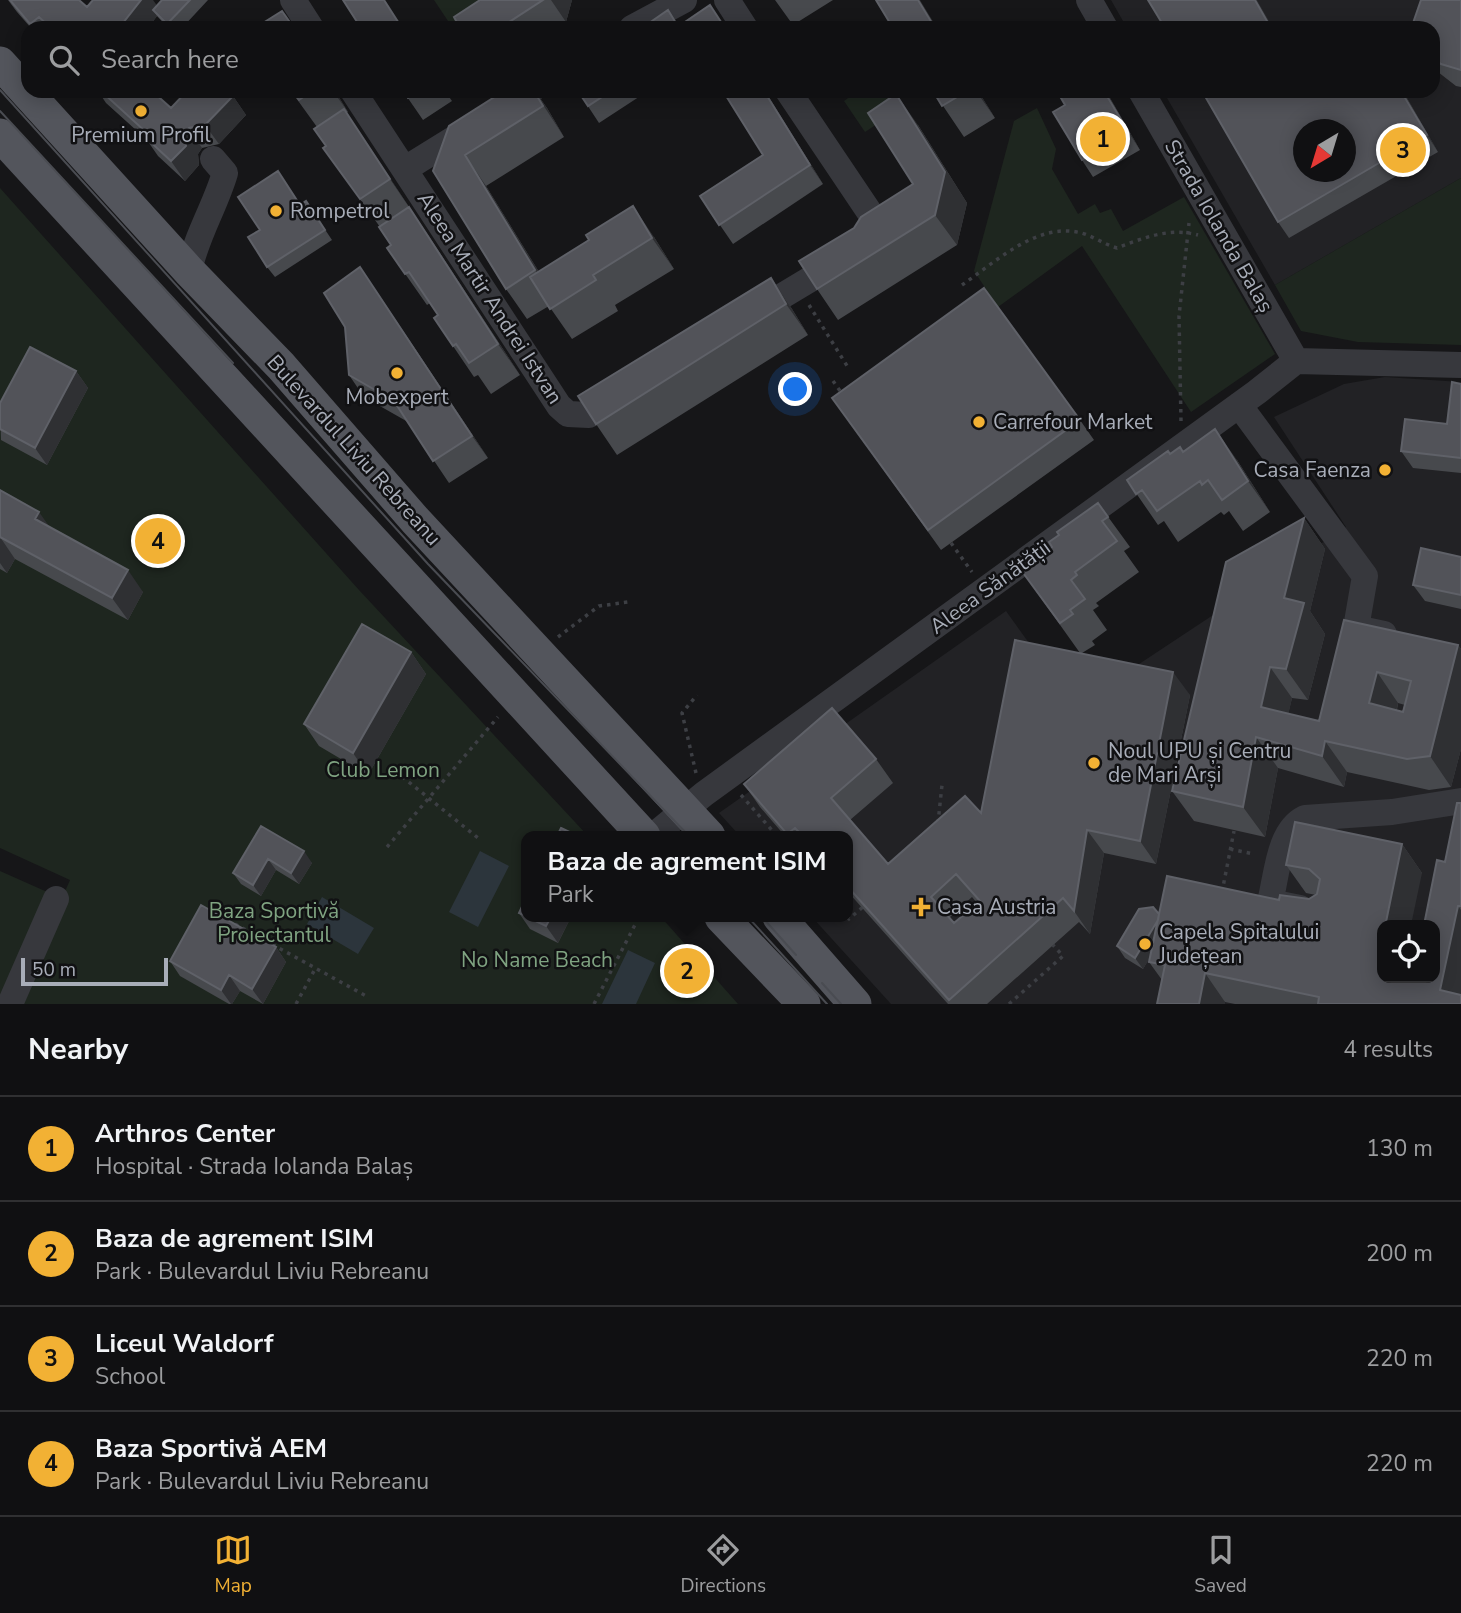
<!DOCTYPE html>
<html lang="en">
<head>
<meta charset="utf-8">
<style>
  :root { --surface:#101012; --page:#1e1e20; --text:#f1f3f6; --muted:#9c9d9f; --line:#303032; --accent:#f2b134 }
  body { margin:0; font-family:"Nunito Sans",sans-serif; background:var(--page); color:var(--text) }
  .controls { position:absolute; right:21px; bottom:21px; display:grid; overflow:hidden; border-radius:14px; box-shadow:0 4px 18px #0003 }
  .controls button { width:63px; height:63px; display:grid; place-items:center; padding:0; border:0; border-bottom:2px solid var(--line); background:var(--surface); color:var(--text); font:35px sans-serif }
  .compass { position:absolute; left:1293px; top:119px; width:63px; height:63px; border-radius:50%; background:var(--surface); box-shadow:0 4px 18px #0003; rotate:218deg }
  .scale { position:absolute; left:21px; bottom:18px; width:147px; box-sizing:border-box; padding-left:7px; border:4px solid #a8adb8; border-top:0; font-size:19px; line-height:24px; white-space:nowrap; color:#a8adb8; -webkit-text-stroke:5px #111113; paint-order:stroke }
  .you { position:absolute; left:796px; top:390px; width:24px; height:24px; margin:-18px; border:5px solid #fff; border-radius:50%; background:#1a73e8; box-shadow:0 0 0 10px #1a73e833 }
  .badge { display:grid; place-items:center; width:46px; height:46px; border-radius:50%; background:var(--accent); color:#111; font-size:23px; font-weight:700 }
  .pin { position:absolute; translate:-50% -50%; border:4px solid #fff; box-shadow:0 2px 7px #0006 }
  .popup { position:absolute; left:521px; top:831px; width:332px; height:91px; box-sizing:border-box; display:grid; place-content:center; border-radius:14px; background:var(--surface); filter:drop-shadow(0 2px 5px #0005); font-size:23px; white-space:nowrap; color:var(--muted) }
  .popup b { font-size:26px; color:var(--text) }
  .popup::after { content:''; position:absolute; left:50%; top:100%; margin-left:-14px; border:14px solid transparent; border-top-color:var(--surface) }
  .list { margin:0; padding:0; list-style:none }
  h2 { display:flex; justify-content:space-between; align-items:center; height:91px; margin:0; padding:0 28px; font-size:30px }
  h2 small { font-size:23px; font-weight:400; color:var(--muted) }
  .list li { display:grid; grid-template-columns:46px 1fr auto; gap:21px; align-items:center; box-sizing:border-box; height:105px; padding:0 28px; border-top:2px solid var(--line) }
  .list b { display:block; font-size:26px; white-space:nowrap }
  .list p { margin:0; font-size:23px; white-space:nowrap; color:var(--muted) }
  .list em { font-size:23px; font-style:normal; color:var(--muted) }
  .icon { flex:none; width:38px; height:38px; fill:none; stroke:currentColor; stroke-width:2; stroke-linecap:round; stroke-linejoin:round }
  .map { position:relative; flex:none; width:1461px; height:1004px; overflow:hidden }
  .search { position:absolute; background:var(--surface); box-shadow:0 4px 18px #0003; left:21px; right:21px; top:21px; height:77px; display:flex; align-items:center; gap:18px; box-sizing:border-box; padding:0 24px; border-radius:21px; color:var(--muted); font-size:26px }
  .sheet { height:511px; background:var(--surface) }
  nav { display:flex; justify-content:space-around; align-items:center; box-sizing:border-box; height:98px; border-top:2px solid var(--line); background:var(--surface); font-size:19px; color:var(--muted) }
  nav a { display:grid; justify-items:center; gap:4px }
  nav .on { color:var(--accent) }
  .map>svg:first-child { display:block }
  .built { fill:#222225; fill-rule:evenodd }
  .green { fill:#1e261f }
  .water { fill:#2c353c }
  .lines { fill:none; stroke-linecap:round; stroke-linejoin:round }
  .path { stroke:#3d3f44; stroke-width:3.5; stroke-dasharray:3.5 5; stroke-linecap:butt }
  .minor { stroke:#37383d; stroke-width:26 }
  .major { stroke:#53555c; stroke-width:33 }
  .tram { stroke:#4a4c52; stroke-width:2 }
  .wall { fill:#47494d; fill-rule:evenodd }
  .shaded-wall { fill:#2f3033 }
  .building { fill:#525359; stroke:#5f6168; stroke-width:2; fill-rule:evenodd }
  .poi-dot { fill:#f2b134; stroke:#111113; stroke-width:2.5 }
  .labels { text-anchor:middle; dominant-baseline:central; stroke-width:5; stroke-linejoin:round; paint-order:stroke }
  .poi-label { font-size:21px; fill:#a8adb8; stroke:#111113; text-anchor:start }
  .street-label { font-size:21px; fill:#a8adb8; stroke:#111113 }
  .park-label { font-size:21px; fill:#7fa381; stroke:#111113 }
</style>
</head>
<body>
<div class="map">
<svg width="1461" height="1004" viewBox="0 0 1461 1004">
  <rect width="100%" height="100%" fill="#161618"/>
  <path class="built" d="M1111 0H1461V178L1275 285 1163 91H1433V28H1127ZM1304 130H1346V172H1304Z
    M1385 377 1461 382V1004H891L812 917H848V836H740L719 813 1006 611 1034 650 1130 670 1346 527 1274 417 1344 384ZM1382 925H1435V978H1382Z"/>
  <path class="green" d="M434 0H490L452 27Z
    M858 91H888L900 109 865 132 844 101Z
    M1037 108 1056 149 1052 169 1078 214 1095 204 1100 213 1111 209 1123 231 1184 197 1275 354 1191 412 1082 246 998 307 974 271 1014 121Z
    M1461 178V345L1358 342 1301 331 1275 285Z
    M0 188 359 590 588 836H526V917H661L738 1004H16L70 880 0 848Z
    M0 871 54 895 0 1004Z"/>
  <path class="water" d="M480 851 509 866 478 927 449 912Z
    M322 897 374 928 358 954 307 924Z
    M628 950 655 963 636 1004H602Z"/>
  <g class="lines">
    <path class="path" d="M962 285C994 263 1035 224 1077 232 1090 234 1103 244 1117 248 1143 238 1170 227 1198 235
      M809 305 849 369
      M833 381 843 395
      M1181 421 1179 316 1189 223
      M951 543 972 572
      M558 637 599 606 628 602
      M389 766 478 838
      M696 773 682 713 697 695
      M741 795 777 836
      M938 823 942 785
      M387 847 498 717
      M1230 849 1254 854
      M1222 892 1234 831
      M847 917 849 919 864 906
      M235 924 368 997
      M296 1004 315 969
      M594 1004 639 917
      M1009 1004 1063 956 1053 945"/>
    <path class="minor" d="M293 0 311 28
      M727 0 745 28
      M1089 0 1105 28
      M632 28 684 0
      M353 91 559 406 568 414 589 415 620 396
      M1141 91 1296 361
      M405 169 531 91
      M189 271C196 236 215 207 225 173L213 159
      M754 313 867 245 875 227 872 216 788 91
      M1239 405 1365 576 1356 628 1384 634
      M653 836 704 794 1257 392 1296 361 1461 365
      M1300 908 1270 902C1277 876 1278 831 1305 818L1392 812 1461 801
      M10 1004 56 899"/>
    <path class="major" d="M0 63 189 271 281 366 415 520 709 836
      M0 135 644 836
      M721 917 804 1004
      M779 917 855 1004"/>
    <path class="tram" d="M0 90 428 564 689 836
      M0 111 233 363
      M748 917 827 1004
      M762 917 796 955
      M822 983 841 1004"/>
  </g>
  <path class="wall" d="M8 0H79L87 7 157 6 162 0H208L182 28H168L157 16 148 28H31L17 12Z
    M480 0H572L566 22 556 28H460Z
    M775 0H833L793 25Z
    M1461 0V87L1456 86 1438 72 1433 65V28H1417L1413 23Z
    M98 91H152L171 108 233 96 246 115 219 144 202 148 198 154 199 165 185 181 158 156 147 140 106 103Z
    M291 91H339L340 99 348 112 346 113 430 238 520 375 491 394 478 375 474 377 453 346 438 315 430 303 427 305 387 248 391 245 380 227 323 148 326 146 317 127Z
    M403 91H445L452 101 423 120Z
    M504 91H535L547 108 564 137 486 186 539 272 654 237 674 269 615 305 618 311 572 339 549 306 527 319 506 289 433 171Z
    M578 91H648L599 123Z
    M723 91H765L823 184 733 244 700 196 763 155Z
    M933 91H978L995 118 964 137Z
    M1106 91 1140 150 1093 177 1082 160 1065 105Z
    M1403 91 1438 152 1289 238 1278 222Z
    M918 125 967 203 957 245 838 320 817 289 854 228 913 184Z
    M278 171 300 204 306 201 332 240 275 277 267 267 260 230Z
    M771 278 792 309 808 335 617 455 596 424Z
    M375 289 488 458 449 483 408 422 364 397 349 375Z
    M76 371 88 388 47 465 1 440 0 403Z
    M1461 384V473L1413 468 1401 451 1447 424Z
    M832 398 1080 420 1094 440 941 550Z
    M1183 452 1237 460 1270 512 1243 531 1229 511 1224 515 1221 512 1178 542 1164 521 1158 525 1127 480 1170 454Z
    M0 490 51 528 143 592 128 620 15 559 7 573 0 569Z
    M1098 503 1130 547 1124 551 1139 572 1096 603 1099 606 1093 610 1107 630 1092 641 1095 645 1082 653 1190 695 1156 864 1104 853 1090 934 1079 922 987 1004H948L848 892V836H785L760 807 744 784 876 759 893 783 850 820 888 864 981 813 1080 653 1021 570 1052 547 1059 535ZM972 897 977 903 954 923 949 918Z
    M1304 518 1325 549 1310 611 1325 634 1308 700 1292 698 1288 714 1319 721 1344 620 1458 645 1461 649V749L1451 787 1429 790 1347 772 1344 787 1278 768 1265 837 1194 821 1172 791ZM1398 703 1405 705 1403 712 1397 710Z
    M1461 557V609L1425 601 1413 585Z
    M411 652 426 674 368 775 319 746 304 724Z
    M1461 803V1004H1235L1225 1002 1162 980 1149 962 1150 957 1143 969 1125 958 1117 946 1159 914 1279 900 1309 899 1316 895 1306 893 1286 865 1402 844 1422 873 1382 925 1435 978 1445 862Z
    M261 826 312 863 299 884 276 870 261 896 241 884 233 873Z
    M519 913 526 917H571L558 943 530 929Z
    M276 947 286 962 263 1004 240 991 232 1004H229L180 976 170 961Z"/>
  <path class="shaded-wall" d="M141 0H153L161 11 153 10 157 16 148 28H119Z
    M551 0H572L566 22Z
    M918 0H920L937 28H935Z
    M1255 0H1257L1273 28H1271Z
    M333 91H339L340 99 348 112Z
    M534 91H535L547 108 564 137Z
    M764 91H765L823 184 810 165Z
    M976 91H978L995 118Z
    M1104 91H1106L1140 150 1129 133Z
    M1401 91H1403L1438 152 1427 135Z
    M896 94 918 125 967 203 957 245 935 215Z
    M233 96 246 115 219 144 205 125Z
    M344 109 365 140 411 210 390 179Z
    M189 128 202 148 198 154 199 165 185 181 171 161Z
    M465 155 486 186 557 301 535 270Z
    M633 206 654 237 674 269 652 238Z
    M409 207 430 238 520 375 498 344Z
    M360 267 375 289 488 458 472 436Z
    M771 278 792 309 808 335 786 304Z
    M76 371 88 388 47 465 35 448Z
    M1215 429 1237 460 1270 512 1248 481Z
    M39 512 54 533 35 519Z
    M1304 518 1325 549 1310 611 1325 634 1308 700 1286 669 1284 598Z
    M0 537 15 559 7 573 0 563Z
    M128 570 143 592 128 620 112 598Z
    M1458 645 1461 649V749L1451 787 1430 756Z
    M411 652 426 674 368 775 353 753Z
    M1270 667 1292 698 1283 738 1261 707Z
    M1173 672 1190 695 1156 864 1140 841Z
    M1377 672 1398 703 1391 734 1369 703Z
    M1256 737 1278 768 1265 837 1243 807Z
    M1325 741 1347 772 1344 787 1322 756Z
    M1087 830 1104 853 1090 934 1074 911Z
    M1402 844 1422 873 1411 925H1388L1386 922Z
    M304 851 312 863 299 884 291 873Z
    M268 859 276 870 261 896 253 885Z
    M1458 906 1461 910V1004L1440 990Z
    M1161 915 1168 927 1143 969 1135 958Z
    M551 917H571L558 943 546 926Z
    M276 947 286 962 263 1004 252 989Z
    M1205 973 1225 1002V1004H1199Z
    M229 975 240 991 232 1004H231L221 990Z"/>
  <path class="building" d="M10 0H79L87 7 93 0H141L119 28H51L39 17 30 24Z
    M162 0H190L167 24 153 10Z
    M343 0H384L402 28H361Z
    M480 0H543L500 28H460L454 17Z
    M876 0H918L935 28H893Z
    M1148 0H1255L1271 28H1165Z
    M1421 0H1461V70L1441 64 1433 58V28H1420L1413 23Z
    M710 5 725 28H685L682 24Z
    M668 10 679 28H642Z
    M282 11 294 28H255Z
    M101 91H152L171 108 187 91H228L233 96 205 125 189 128 184 135 186 146 171 161 144 136 147 133Z
    M292 91H312L299 100Z
    M403 91H419L408 98Z
    M504 91H534L543 106 465 155 535 270 506 289 433 171 449 126Z
    M578 91H611L588 106Z
    M723 91H764L810 165 719 225 700 196 763 155Z
    M933 91H967L942 106Z
    M1057 91H1104L1129 133 1082 160 1053 112 1065 105Z
    M1202 91H1401L1427 135 1278 222ZM1304 130H1346V172H1304Z
    M896 94 945 172 935 215 817 289 799 261 854 228 861 217 913 184 868 113Z
    M344 109 390 179 360 199 323 148 326 146 314 129Z
    M278 171 300 205 306 201 325 230 267 267 248 237 260 230 238 197Z
    M633 206 652 238 593 275 596 280 550 309 530 277 589 240 586 235Z
    M409 207 498 344 469 363 456 344 453 346 434 318 438 315 409 272 405 274 387 248 391 245 379 227Z
    M360 267 472 436 433 461 394 401 349 375 345 327 324 293Z
    M771 278 786 304 596 424 578 396Z
    M984 288 1080 420 928 530 832 398Z
    M30 347 76 371 35 448 0 429V403Z
    M1452 382 1461 384V458L1401 451 1405 419 1447 424Z
    M1215 429 1248 481 1222 500 1208 480 1202 485 1200 481 1157 511 1142 490 1136 494 1127 480 1168 451 1170 454 1180 447 1183 452Z
    M0 490 39 512 35 519 128 570 112 598 0 537Z
    M1098 503 1108 517 1102 521 1117 541 1075 572 1077 575 1071 580 1085 599 1070 610 1073 614 1060 623 1021 570 1052 547 1049 542 1059 535 1057 532Z
    M1304 518 1284 598 1304 603 1286 669 1270 667 1261 707 1319 721 1344 620 1458 645 1430 756 1407 759 1325 741 1322 756 1256 737 1243 807 1172 791 1226 562ZM1377 672 1411 681 1403 712 1369 703Z
    M1421 548 1461 557V595L1413 585Z
    M362 624 411 652 353 753 304 724Z
    M1015 640 1173 672 1140 841 1087 830 1074 911 1063 898 949 1000 848 887V836H803L795 828 787 834 744 784 832 708 876 759 831 798 888 864 965 796 981 813ZM956 874 980 901 954 923 931 897Z
    M1457 803H1461V906H1458L1440 990 1461 995V1004H1318L1319 997 1205 973 1199 1004H1157L1165 965 1149 962 1167 876 1279 900 1280 895 1309 899 1317 894 1320 879 1309 869 1286 865 1295 822 1402 844 1386 922 1402 925H1382V978H1435V925H1424L1437 860 1445 862Z
    M261 826 304 851 291 873 268 859 253 885 233 873Z
    M561 828 578 836H557Z
    M526 898V916L519 913Z
    M201 905 276 947 252 989 229 975 221 990 170 961Z
    M1153 907 1159 914 1158 920 1135 958 1117 946 1139 909Z
    M527 917H551L546 926Z"/>
  <g class="poi-dot">
    <circle cx="141" cy="111" r="7"/>
    <circle cx="276" cy="211" r="7"/>
    <circle cx="397" cy="373" r="7"/>
    <circle cx="979" cy="422" r="7"/>
    <circle cx="1385" cy="470" r="7"/>
    <circle cx="1094" cy="763" r="7"/>
    <path d="M917.5 896.5h7v7h7v7h-7v7h-7v-7h-7v-7h7z"/>
    <circle cx="1145" cy="944" r="7"/>
  </g>
  <g class="labels">
    <g class="poi-label">
      <text x="141" y="135" text-anchor="middle">Premium Profil</text>
      <text x="290" y="211">Rompetrol</text>
      <text x="397" y="397" text-anchor="middle">Mobexpert</text>
      <text x="993" y="422">Carrefour Market</text>
      <text x="1371" y="470" text-anchor="end">Casa Faenza</text>
      <text x="1108" y="751">Noul UPU și Centru<tspan x="1108" dy="24">de Mari Arși</tspan></text>
      <text x="937" y="907">Casa Austria</text>
      <text x="1159" y="932">Capela Spitalului<tspan x="1159" dy="24">Județean</tspan></text>
    </g>
    <g class="street-label">
      <text transform="translate(1219 226) rotate(60)">Strada Iolanda Balaș</text>
      <text transform="translate(490 298) rotate(57)">Aleea Martir Andrei Istvan</text>
      <text transform="translate(354 450) rotate(48)">Bulevardul Liviu Rebreanu</text>
      <text transform="translate(990 587) rotate(-36)">Aleea Sănătății</text>
    </g>
    <g class="park-label">
      <text x="383" y="770">Club Lemon</text>
      <text x="274" y="911">Baza Sportivă<tspan x="274" dy="24">Proiectantul</tspan></text>
      <text x="537" y="960">No Name Beach</text>
    </g>
  </g>
</svg>
<div class="controls">
<button><svg class="icon" aria-label="locate" viewBox="0 0 24 24"><circle cx="12" cy="12" r="6"/><path d="M12 2v4M12 18v4M2 12h4M18 12h4"/></svg></button>
</div>
<svg class="compass" viewBox="-18 -18 36 36"><path d="M0-13l5 13h-10z" fill="#e53935"/><path d="M0 13l5-13h-10z" fill="#9c9d9f"/></svg>
<div class="scale">50 m</div>
<div class="you"></div>
<div class="pin badge" style="left:1103px;top:139px">1</div>
<div class="pin badge" style="left:687px;top:971px">2</div>
<div class="popup"><b>Baza de agrement ISIM</b>Park</div>
<div class="pin badge" style="left:1403px;top:150px">3</div>
<div class="pin badge" style="left:158px;top:541px">4</div>
<div class="search"><svg class="icon" aria-label="search" viewBox="0 0 24 24"><circle cx="10" cy="10" r="6"/><path d="M15 15l6 6"/></svg>Search here</div>
</div>
<section class="sheet">
<h2>Nearby<small>4 results</small></h2>
<ul class="list">
<li><span class="badge">1</span><div><b>Arthros Center</b><p>Hospital · Strada Iolanda Balaș</p></div><em>130 m</em></li>
<li><span class="badge">2</span><div><b>Baza de agrement ISIM</b><p>Park · Bulevardul Liviu Rebreanu</p></div><em>200 m</em></li>
<li><span class="badge">3</span><div><b>Liceul Waldorf</b><p>School</p></div><em>220 m</em></li>
<li><span class="badge">4</span><div><b>Baza Sportivă AEM</b><p>Park · Bulevardul Liviu Rebreanu</p></div><em>220 m</em></li>
</ul>
</section>
<nav>
<a class="on"><svg class="icon" aria-label="map" viewBox="0 0 24 24"><path d="M3 6l6-2 6 2 6-2v14l-6 2-6-2-6 2zM9 4v14M15 6v14"/></svg>Map</a>
<a><svg class="icon" aria-label="directions" viewBox="0 0 24 24"><path d="M12 3l9 9-9 9-9-9zM9 14v-3h6M13 9l2 2-2 2"/></svg>Directions</a>
<a><svg class="icon" aria-label="saved" viewBox="0 0 24 24"><path d="M7 4h10v16l-5-4-5 4z"/></svg>Saved</a>
</nav>
</body>
</html>
